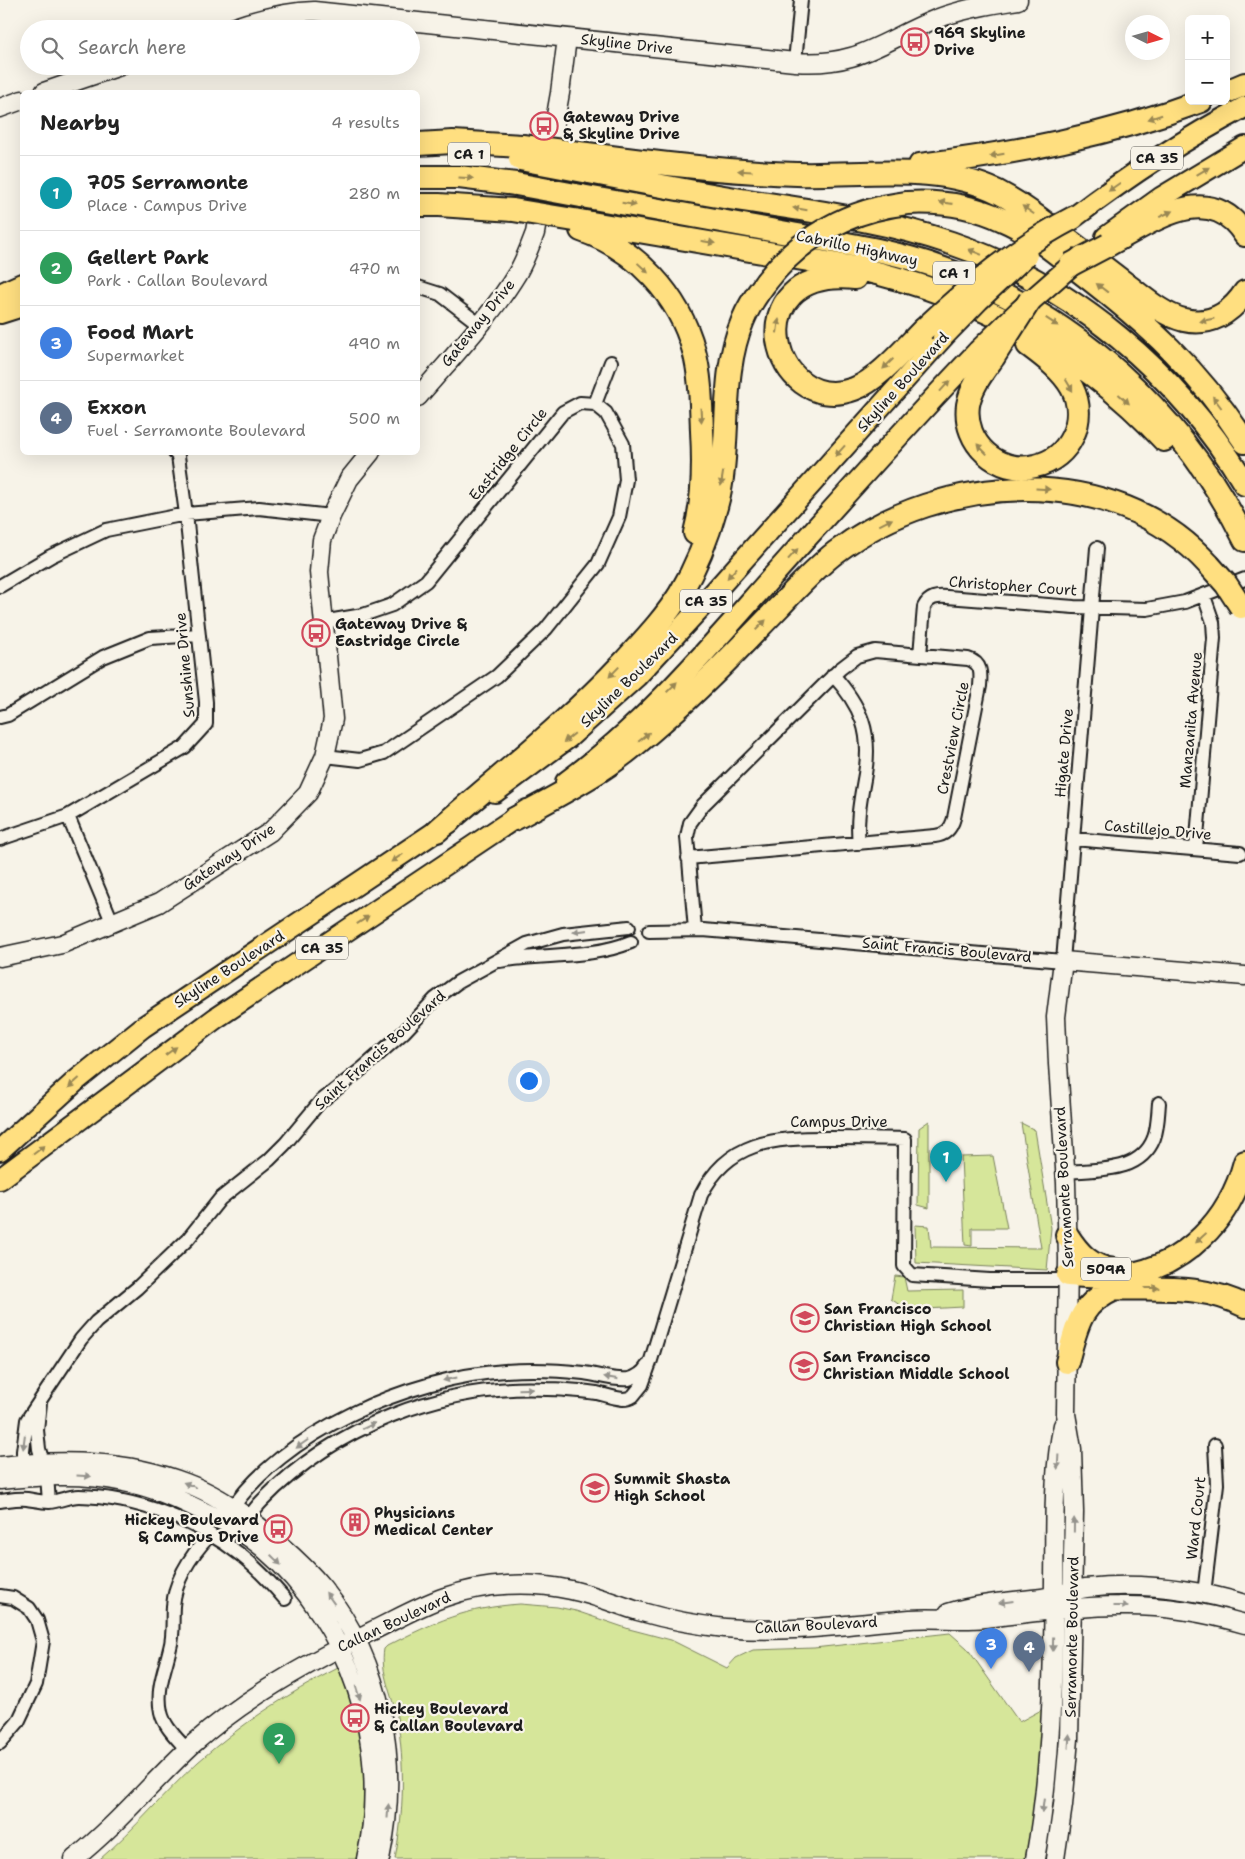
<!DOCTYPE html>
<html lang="en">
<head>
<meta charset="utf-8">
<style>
  :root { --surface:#fff; --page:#f6f6f6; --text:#222; --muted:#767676; --line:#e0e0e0; --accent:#0f766e }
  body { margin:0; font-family:"Shantell Sans",sans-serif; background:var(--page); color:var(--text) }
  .controls { position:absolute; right:15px; top:15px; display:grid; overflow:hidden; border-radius:8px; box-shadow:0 5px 20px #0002 }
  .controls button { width:45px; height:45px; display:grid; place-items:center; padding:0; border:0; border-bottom:1px solid var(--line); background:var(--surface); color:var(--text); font:25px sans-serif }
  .compass { position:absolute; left:1125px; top:15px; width:45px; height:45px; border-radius:50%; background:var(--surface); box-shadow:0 5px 20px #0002; rotate:95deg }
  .you { position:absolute; left:528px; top:1080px; width:18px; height:18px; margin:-12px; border:4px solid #fff; border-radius:50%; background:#1a73e8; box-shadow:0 0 0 8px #1a73e833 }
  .badge { display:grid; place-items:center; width:32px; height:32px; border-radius:50%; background:var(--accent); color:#fff; font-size:16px; font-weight:700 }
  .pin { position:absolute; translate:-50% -41px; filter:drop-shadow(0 1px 2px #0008) }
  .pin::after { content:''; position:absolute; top:26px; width:18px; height:15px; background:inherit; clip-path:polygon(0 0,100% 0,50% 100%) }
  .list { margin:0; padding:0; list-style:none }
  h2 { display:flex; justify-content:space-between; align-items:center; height:65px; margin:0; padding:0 20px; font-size:21px }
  h2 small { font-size:16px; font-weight:400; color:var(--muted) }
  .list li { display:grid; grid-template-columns:32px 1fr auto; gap:15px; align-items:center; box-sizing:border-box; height:75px; padding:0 20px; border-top:1px solid var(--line) }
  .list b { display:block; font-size:19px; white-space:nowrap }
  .list p { margin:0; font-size:16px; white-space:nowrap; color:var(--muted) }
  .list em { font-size:16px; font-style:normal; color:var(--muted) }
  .icon { flex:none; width:28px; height:28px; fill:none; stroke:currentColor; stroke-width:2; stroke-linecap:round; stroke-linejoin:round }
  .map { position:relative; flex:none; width:1245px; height:1859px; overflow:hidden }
  .search { position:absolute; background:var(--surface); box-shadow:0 5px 20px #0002; left:20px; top:20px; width:400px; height:55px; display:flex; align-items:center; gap:12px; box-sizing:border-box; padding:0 18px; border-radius:28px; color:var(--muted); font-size:19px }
  .panel { position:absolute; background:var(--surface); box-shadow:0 5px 20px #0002; left:20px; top:90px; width:400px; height:365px; border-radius:8px }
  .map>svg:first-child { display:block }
  .green { fill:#d6e69a; stroke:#79815b }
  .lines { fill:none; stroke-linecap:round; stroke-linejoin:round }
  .street-casing { stroke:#1c1c1c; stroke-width:16 }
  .secondary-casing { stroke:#1c1c1c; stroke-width:21 }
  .primary-casing { stroke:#1c1c1c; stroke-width:24 }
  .highway-casing { stroke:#1c1c1c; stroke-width:26 }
  .street { stroke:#f7f3e8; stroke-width:12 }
  .secondary { stroke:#f7f3e8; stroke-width:18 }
  .primary { stroke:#ffdf80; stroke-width:20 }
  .highway { stroke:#ffdf80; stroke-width:22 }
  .primary-bridge-casing { stroke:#1c1c1c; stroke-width:24; stroke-linecap:butt }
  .highway-bridge-casing { stroke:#1c1c1c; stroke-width:26; stroke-linecap:butt }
  .primary-bridge { stroke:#ffdf80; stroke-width:20 }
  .highway-bridge { stroke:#ffdf80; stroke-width:22 }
  .oneway { fill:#998753 }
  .oneway2 { fill:#94928c }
  .labels { text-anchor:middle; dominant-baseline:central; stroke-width:4.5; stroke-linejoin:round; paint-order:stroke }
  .shield { fill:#f7f3e8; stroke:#5e5c59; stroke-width:1 }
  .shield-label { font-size:14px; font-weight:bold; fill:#1c1c1c }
  .poi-label { font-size:15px; font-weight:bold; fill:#1c1c1c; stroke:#f7f3e8; text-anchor:start }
  .street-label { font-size:15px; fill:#1c1c1c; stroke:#f7f3e8 }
</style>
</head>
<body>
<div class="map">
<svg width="1245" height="1859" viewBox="0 0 1245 1859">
  <rect width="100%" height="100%" fill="#f7f3e8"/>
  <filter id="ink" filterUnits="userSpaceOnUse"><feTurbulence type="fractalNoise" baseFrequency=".02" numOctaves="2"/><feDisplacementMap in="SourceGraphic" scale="10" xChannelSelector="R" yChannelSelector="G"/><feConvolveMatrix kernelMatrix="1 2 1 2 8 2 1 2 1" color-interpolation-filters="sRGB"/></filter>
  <g filter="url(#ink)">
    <path class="green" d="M929 1121V1208L918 1205 919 1128Z
      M1021 1123 1035 1130 1051 1228 1047 1270 916 1263 915 1225 929 1226 931 1247 1041 1248Z
      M993 1156 1007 1228H972V1246L965 1245 961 1157Z
      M895 1276 904 1277 907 1291 963 1290V1307L907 1310 891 1299Z
      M520 1604 557 1607 576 1611 629 1629 671 1640 727 1668 736 1658 753 1650 814 1648 950 1633 967 1648 1019 1722 1045 1708V1734L1028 1859H395C404 1812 405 1764 397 1717 392 1695 380 1672 384 1649L387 1646C436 1621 465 1608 520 1604Z
      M338 1668C366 1726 370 1796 356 1859H100C135 1829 164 1793 198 1762 241 1724 287 1694 338 1668Z"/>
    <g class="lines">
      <g class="street-casing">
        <path id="street" d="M795 62 801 0
          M418 287 440 294 479 324
          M595 404 611 362
          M0 586 51 556 106 530 186 514 259 508 331 516
          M322 622 363 615 392 605 426 581 563 412 580 403 595 404 606 413 623 444 626 480 619 517 598 564 546 629 497 676 384 753 360 760 325 756
          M920 655 924 607C929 597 937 596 947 597L1074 607 1147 609 1185 602 1245 579
          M833 675C861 706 872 732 865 774 861 797 856 819 859 843
          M0 717 8 715 103 657 150 638 199 635
          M68 816 113 924
          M0 839 68 816 185 747 206 724V702L186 514 178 456 174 452
          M1073 839 1240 853
          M1196 849 1214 638 1213 622 1204 596
          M688 858 935 836C946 835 951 829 954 818L980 686C981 674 982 663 968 659L875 651 857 656 840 669 703 805 690 823 687 837 695 930
          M649 931 703 930 1063 961 1097 548
          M500 961C543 953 590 959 631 942
          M1065 1172C1097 1169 1140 1174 1154 1138 1158 1127 1158 1114 1159 1103
          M40 1403 37 1430 39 1449 47 1476 49 1502
          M29 1467 23 1464V1451L27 1420 81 1339 96 1322 137 1288 188 1239 220 1199 269 1160 285 1144 320 1102 363 1068 404 1032 435 999 458 982 527 944 563 934 629 927
          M0 1501C9 1500 18 1498 27 1499 34 1500 42 1502 49 1502 60 1501 69 1496 79 1496 136 1497 198 1521 242 1556 258 1569 272 1584 285 1599
          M229 1513C281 1432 412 1377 505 1371 531 1369 558 1370 584 1373 599 1375 615 1381 629 1379 637 1377 643 1373 647 1366
          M243 1525C249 1517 255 1508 262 1501 335 1426 443 1384 547 1389 564 1389 580 1391 597 1393 605 1395 614 1398 623 1399 627 1399 630 1398 633 1396L642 1385 651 1360 701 1195C728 1141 773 1138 828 1138 854 1138 879 1138 905 1139L904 1266 912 1275 990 1280H1068
          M1204 1594 1217 1484 1215 1445
          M0 1596 13 1598 29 1608 37 1620 43 1641 36 1684 18 1722 0 1743
          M187 1750C178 1739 164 1727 161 1712 156 1689 165 1670 170 1648 174 1635 172 1620 173 1606 175 1579 192 1554 210 1535"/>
      </g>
      <g class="secondary-casing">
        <path id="secondary" d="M229 29C257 19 284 12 314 11L795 62C858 67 882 41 936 19 962 9 990 4 1018 0
          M44 92 120 66
          M0 108 22 100
          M418 397C452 357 491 317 518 272 525 260 530 246 535 233L560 93 567 38
          M0 957 62 944 159 903 270 832 308 793 325 756 333 719 319 572 322 540 331 516 349 479 371 452
          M0 1466C63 1459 126 1460 186 1483 221 1496 253 1520 280 1545 295 1558 310 1572 323 1588 384 1664 400 1765 380 1859
          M0 1480C42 1476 83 1473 124 1482 148 1486 170 1495 192 1506 216 1517 242 1530 263 1548 350 1623 392 1747 366 1859
          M948 1613C979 1603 1010 1602 1042 1598 1057 1596 1071 1590 1086 1588 1139 1582 1195 1589 1245 1604
          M74 1859C118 1824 152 1782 193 1744 246 1697 307 1664 370 1632 395 1620 419 1606 445 1597 485 1583 530 1581 571 1590 594 1595 616 1604 638 1611 666 1619 696 1625 725 1628 787 1634 848 1624 910 1619 935 1617 961 1621 986 1618 1030 1613 1075 1606 1119 1606 1162 1605 1204 1612 1245 1624
          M1035 1859C1052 1766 1053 1673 1054 1579 1055 1529 1052 1474 1063 1425
          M1055 1859 1063 1805 1069 1739 1074 1512 1072 1449 1066 1414 1068 1259 1066 1183 1058 1064 1056 1017 1063 961 1245 976"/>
      </g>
      <g class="primary-casing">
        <path id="primary" d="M1073 218C1128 176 1184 139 1245 107
          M1106 237 1162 197 1245 147
          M566 782C645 724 708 649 772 577 840 501 908 424 978 351
          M495 792 568 738 637 676 700 608 943 337
          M0 1150 77 1080 143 1027 450 822
          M0 1179 216 1018 527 810"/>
      </g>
      <g class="highway-casing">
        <path id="highway" d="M1226 92 1245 84
          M418 144 453 142 522 146
          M595 155C662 164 730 172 797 174 864 176 936 162 998 192 1021 204 1041 219 1061 235 1083 251 1105 268 1127 285 1144 298 1163 315 1184 320 1210 326 1231 313 1245 292
          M920 165C1016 153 1110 135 1201 101
          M589 172C640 182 691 192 742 200 812 211 884 220 951 243 1074 285 1178 373 1245 484
          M418 177H459L516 184
          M581 196C650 208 719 221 787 233 839 243 892 250 941 268 1076 315 1182 413 1245 540
          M907 203C941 201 973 206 1003 220 1031 232 1055 252 1079 271 1147 323 1198 369 1245 442
          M418 205H439L513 210
          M574 220 856 268C975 295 1081 350 1164 440
          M581 230C636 249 679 295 694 351 701 377 701 405 702 431 704 465 704 500 695 533
          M1108 245C1150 223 1209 178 1245 235
          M855 278C733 266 772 419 854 389 877 381 905 348 923 330
          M0 295 22 285
          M0 312 22 305
          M993 358C983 372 971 387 968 405 963 443 998 475 1035 466 1070 459 1088 419 1072 388 1062 370 1044 357 1028 345
          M514 819C544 803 573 788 601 770 623 756 644 738 663 721 704 686 741 646 779 607 797 588 815 568 836 552 942 472 1114 460 1209 565
          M437 831C501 775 567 723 625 661 644 640 665 618 680 594 696 567 708 537 716 507 733 446 718 379 743 320 748 307 757 294 766 282
          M1067 1235C1079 1254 1091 1267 1114 1270
          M1068 1275C1087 1276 1107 1278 1126 1275 1186 1266 1230 1219 1245 1162
          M1109 1288C1158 1290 1200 1283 1245 1306
          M1067 1362C1077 1326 1079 1304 1115 1288"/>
      </g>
      <use href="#street" class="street"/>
      <use href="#secondary" class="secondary"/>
      <use href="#primary" class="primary"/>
      <use href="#highway" class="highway"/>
      <g class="primary-bridge-casing">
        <path id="primary-bridge" d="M943 337 979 300 1027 255
          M978 351 1018 312 1082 256"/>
      </g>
      <g class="highway-bridge-casing">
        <path id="highway-bridge" d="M522 146 595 155
          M520 159 589 172
          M516 184 581 196
          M513 210 574 220
          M1070 265 1108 245
          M766 282C801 236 850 210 907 203
          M923 330C969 287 1017 247 1073 218
          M993 358 1030 300
          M1209 565 1226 584 1241 607"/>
      </g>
      <use href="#primary-bridge" class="primary-bridge"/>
      <use href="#highway-bridge" class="highway-bridge"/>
    </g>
    <defs><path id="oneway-solid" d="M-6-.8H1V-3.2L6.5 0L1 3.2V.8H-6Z" transform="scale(1.25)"/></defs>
    <g class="oneway">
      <use href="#oneway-solid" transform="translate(1155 117) rotate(162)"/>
      <use href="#oneway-solid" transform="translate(997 155) rotate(171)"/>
      <use href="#oneway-solid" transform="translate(745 171) rotate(-176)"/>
      <use href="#oneway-solid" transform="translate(1203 171) rotate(-31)"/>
      <use href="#oneway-solid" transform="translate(466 178) rotate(4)"/>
      <use href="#oneway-solid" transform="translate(1114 187) rotate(145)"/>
      <use href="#oneway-solid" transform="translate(946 203) rotate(-172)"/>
      <use href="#oneway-solid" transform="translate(629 204) rotate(10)"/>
      <use href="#oneway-solid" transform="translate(800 209) rotate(-171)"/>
      <use href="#oneway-solid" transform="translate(1028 210) rotate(-145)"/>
      <use href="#oneway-solid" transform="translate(1166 214) rotate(-25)"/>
      <use href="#oneway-solid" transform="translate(708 242) rotate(10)"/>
      <use href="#oneway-solid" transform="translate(975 252) rotate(-158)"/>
      <use href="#oneway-solid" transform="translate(643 268) rotate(43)"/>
      <use href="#oneway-solid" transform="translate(1102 288) rotate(-142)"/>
      <use href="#oneway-solid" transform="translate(1207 320) rotate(168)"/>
      <use href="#oneway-solid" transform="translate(1052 322) rotate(33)"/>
      <use href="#oneway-solid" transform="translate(778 326) rotate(-82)"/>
      <use href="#oneway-solid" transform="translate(888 364) rotate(136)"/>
      <use href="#oneway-solid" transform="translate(1069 385) rotate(59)"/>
      <use href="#oneway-solid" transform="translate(945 386) rotate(-48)"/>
      <use href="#oneway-solid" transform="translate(1124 399) rotate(42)"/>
      <use href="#oneway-solid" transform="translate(1217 402) rotate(-127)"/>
      <use href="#oneway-solid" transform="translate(701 415) rotate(86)"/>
      <use href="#oneway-solid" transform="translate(982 449) rotate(-134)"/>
      <use href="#oneway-solid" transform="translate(840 451) rotate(132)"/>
      <use href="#oneway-solid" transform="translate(722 479) rotate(99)"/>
      <use href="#oneway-solid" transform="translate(1043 489) rotate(3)"/>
      <use href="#oneway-solid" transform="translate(886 522) rotate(-26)"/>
      <use href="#oneway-solid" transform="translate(793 554) rotate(-48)"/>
      <use href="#oneway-solid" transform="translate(732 573) rotate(132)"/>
      <use href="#oneway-solid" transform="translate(761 625) rotate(-45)"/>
      <use href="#oneway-solid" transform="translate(614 672) rotate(134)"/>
      <use href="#oneway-solid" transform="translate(672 687) rotate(-45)"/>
      <use href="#oneway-solid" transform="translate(644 737) rotate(-40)"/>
      <use href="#oneway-solid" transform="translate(569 738) rotate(141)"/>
      <use href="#oneway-solid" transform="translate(397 858) rotate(146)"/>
      <use href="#oneway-solid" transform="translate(363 920) rotate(-34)"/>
      <use href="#oneway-solid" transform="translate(171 1051) rotate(-36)"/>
      <use href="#oneway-solid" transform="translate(74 1083) rotate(138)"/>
      <use href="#oneway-solid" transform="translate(39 1150) rotate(-37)"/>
      <use href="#oneway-solid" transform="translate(1201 1238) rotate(137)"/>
      <use href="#oneway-solid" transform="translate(1152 1288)"/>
    </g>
    <g class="oneway2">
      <use href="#oneway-solid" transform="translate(580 931) rotate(172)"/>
      <use href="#oneway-solid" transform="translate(611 1378) rotate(-170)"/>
      <use href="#oneway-solid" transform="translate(450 1379) rotate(168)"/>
      <use href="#oneway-solid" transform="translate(526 1389) rotate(-2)"/>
      <use href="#oneway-solid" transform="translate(369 1426) rotate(-25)"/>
      <use href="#oneway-solid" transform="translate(24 1442) rotate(97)"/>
      <use href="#oneway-solid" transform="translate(302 1444) rotate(145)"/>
      <use href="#oneway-solid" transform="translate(1058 1462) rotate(93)"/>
      <use href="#oneway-solid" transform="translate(84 1476) rotate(3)"/>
      <use href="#oneway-solid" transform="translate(190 1485) rotate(-158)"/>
      <use href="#oneway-solid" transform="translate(1074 1525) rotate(-89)"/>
      <use href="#oneway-solid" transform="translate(276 1560) rotate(45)"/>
      <use href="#oneway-solid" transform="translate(330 1598) rotate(-126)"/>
      <use href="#oneway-solid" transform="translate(1006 1602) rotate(173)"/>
      <use href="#oneway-solid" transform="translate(1121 1606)"/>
      <use href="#oneway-solid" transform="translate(1053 1644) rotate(91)"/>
      <use href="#oneway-solid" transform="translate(358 1693) rotate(72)"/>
      <use href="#oneway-solid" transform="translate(1069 1741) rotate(-86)"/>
      <use href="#oneway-solid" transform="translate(1043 1806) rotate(97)"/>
      <use href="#oneway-solid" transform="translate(388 1811) rotate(-86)"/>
    </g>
  </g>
  <defs>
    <g id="bus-ring" transform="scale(1.4375)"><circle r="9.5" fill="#f7f3e8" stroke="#d1495b" stroke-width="1.5"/><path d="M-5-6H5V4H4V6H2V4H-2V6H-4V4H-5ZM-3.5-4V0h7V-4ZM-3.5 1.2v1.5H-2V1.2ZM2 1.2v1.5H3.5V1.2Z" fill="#d1495b"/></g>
    <g id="school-ring" transform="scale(1.4375)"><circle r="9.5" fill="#f7f3e8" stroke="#d1495b" stroke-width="1.5"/><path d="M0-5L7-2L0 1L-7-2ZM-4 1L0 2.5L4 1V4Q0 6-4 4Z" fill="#d1495b"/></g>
    <g id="building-ring" transform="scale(1.4375)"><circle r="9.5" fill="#f7f3e8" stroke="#d1495b" stroke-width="1.5"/><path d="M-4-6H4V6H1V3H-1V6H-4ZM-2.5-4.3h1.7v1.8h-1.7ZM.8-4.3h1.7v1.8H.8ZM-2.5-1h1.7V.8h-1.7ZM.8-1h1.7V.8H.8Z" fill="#d1495b"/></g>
  </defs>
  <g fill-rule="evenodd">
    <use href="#bus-ring" x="915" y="42"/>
    <use href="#bus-ring" x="544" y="126"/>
    <use href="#bus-ring" x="316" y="633"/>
    <use href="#school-ring" x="805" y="1318"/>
    <use href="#school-ring" x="804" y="1366"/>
    <use href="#school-ring" x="595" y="1488"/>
    <use href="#building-ring" x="355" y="1522"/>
    <use href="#bus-ring" x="278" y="1529"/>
    <use href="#bus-ring" x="355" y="1718"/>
  </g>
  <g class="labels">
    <g class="shield">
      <rect x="448" y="142.5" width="42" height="23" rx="4"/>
      <rect x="1131" y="146.5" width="52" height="23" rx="4"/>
      <rect x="933" y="261.5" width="42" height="23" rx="4"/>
      <rect x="680" y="589.5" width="52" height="23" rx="4"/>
      <rect x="296" y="936.5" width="52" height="23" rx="4"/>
      <rect x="1081" y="1257.5" width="50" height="23" rx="4"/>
    </g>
    <g class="shield-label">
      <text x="469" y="154">CA 1</text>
      <text x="1157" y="158">CA 35</text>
      <text x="954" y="273">CA 1</text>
      <text x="706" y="601">CA 35</text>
      <text x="322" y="948">CA 35</text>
      <text x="1106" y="1269">509A</text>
    </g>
    <g class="poi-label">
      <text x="934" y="33">969 Skyline<tspan x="934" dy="17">Drive</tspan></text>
      <text x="563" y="117">Gateway Drive<tspan x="563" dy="17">&amp; Skyline Drive</tspan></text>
      <text x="335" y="624">Gateway Drive &amp;<tspan x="335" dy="17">Eastridge Circle</tspan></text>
      <text x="824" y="1309">San Francisco<tspan x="824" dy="17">Christian High School</tspan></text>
      <text x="823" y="1357">San Francisco<tspan x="823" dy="17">Christian Middle School</tspan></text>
      <text x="614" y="1479">Summit Shasta<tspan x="614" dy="17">High School</tspan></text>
      <text x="374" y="1513">Physicians<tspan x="374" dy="17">Medical Center</tspan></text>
      <text x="259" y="1520" text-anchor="end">Hickey Boulevard<tspan x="259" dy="17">&amp; Campus Drive</tspan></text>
      <text x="374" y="1709">Hickey Boulevard<tspan x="374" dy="17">&amp; Callan Boulevard</tspan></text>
    </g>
    <g class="street-label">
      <text transform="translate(627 44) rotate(6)">Skyline Drive</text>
      <text transform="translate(857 248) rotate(12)">Cabrillo Highway</text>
      <text transform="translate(478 323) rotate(-51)">Gateway Drive</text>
      <text transform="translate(903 382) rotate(-48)">Skyline Boulevard</text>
      <text transform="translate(508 454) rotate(-51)">Eastridge Circle</text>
      <text transform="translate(1013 586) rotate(4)">Christopher Court</text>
      <text transform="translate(185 665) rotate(-95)">Sunshine Drive</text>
      <text transform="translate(629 680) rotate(-44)">Skyline Boulevard</text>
      <text transform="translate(1191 720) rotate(-85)">Manzanita Avenue</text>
      <text transform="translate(953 738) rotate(-79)">Crestview Circle</text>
      <text transform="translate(1064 753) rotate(-85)">Higate Drive</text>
      <text transform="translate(1158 830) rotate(5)">Castillejo Drive</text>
      <text transform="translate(229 857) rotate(-34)">Gateway Drive</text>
      <text transform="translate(947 950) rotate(5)">Saint Francis Boulevard</text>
      <text transform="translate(229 969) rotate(-33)">Skyline Boulevard</text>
      <text transform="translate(380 1050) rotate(-42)">Saint Francis Boulevard</text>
      <text x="839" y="1122">Campus Drive</text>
      <text transform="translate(1064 1187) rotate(-93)">Serramonte Boulevard</text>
      <text transform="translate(1196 1518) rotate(-84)">Ward Court</text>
      <text transform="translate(394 1622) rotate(-25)">Callan Boulevard</text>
      <text transform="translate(816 1625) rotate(-3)">Callan Boulevard</text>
      <text transform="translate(1072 1637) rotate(-89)">Serramonte Boulevard</text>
    </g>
  </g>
</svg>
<div class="controls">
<button>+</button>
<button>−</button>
</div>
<svg class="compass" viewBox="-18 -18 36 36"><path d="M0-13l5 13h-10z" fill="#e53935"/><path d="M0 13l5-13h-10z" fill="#767676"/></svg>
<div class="you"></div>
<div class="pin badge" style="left:946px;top:1182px;background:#0f9aa8">1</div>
<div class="pin badge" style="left:279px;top:1764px;background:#2e9e5b">2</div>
<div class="pin badge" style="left:991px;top:1669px;background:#3f7fe0">3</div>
<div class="pin badge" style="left:1029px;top:1672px;background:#5c6f8a">4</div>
<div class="search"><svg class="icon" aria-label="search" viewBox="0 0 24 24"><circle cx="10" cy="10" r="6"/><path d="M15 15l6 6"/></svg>Search here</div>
<section class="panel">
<h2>Nearby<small>4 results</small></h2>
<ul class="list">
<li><span class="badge" style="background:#0f9aa8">1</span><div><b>705 Serramonte</b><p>Place · Campus Drive</p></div><em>280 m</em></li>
<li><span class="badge" style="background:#2e9e5b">2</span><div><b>Gellert Park</b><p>Park · Callan Boulevard</p></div><em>470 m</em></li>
<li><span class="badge" style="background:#3f7fe0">3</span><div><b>Food Mart</b><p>Supermarket</p></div><em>490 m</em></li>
<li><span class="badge" style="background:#5c6f8a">4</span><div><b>Exxon</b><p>Fuel · Serramonte Boulevard</p></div><em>500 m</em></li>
</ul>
</section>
</div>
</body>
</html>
